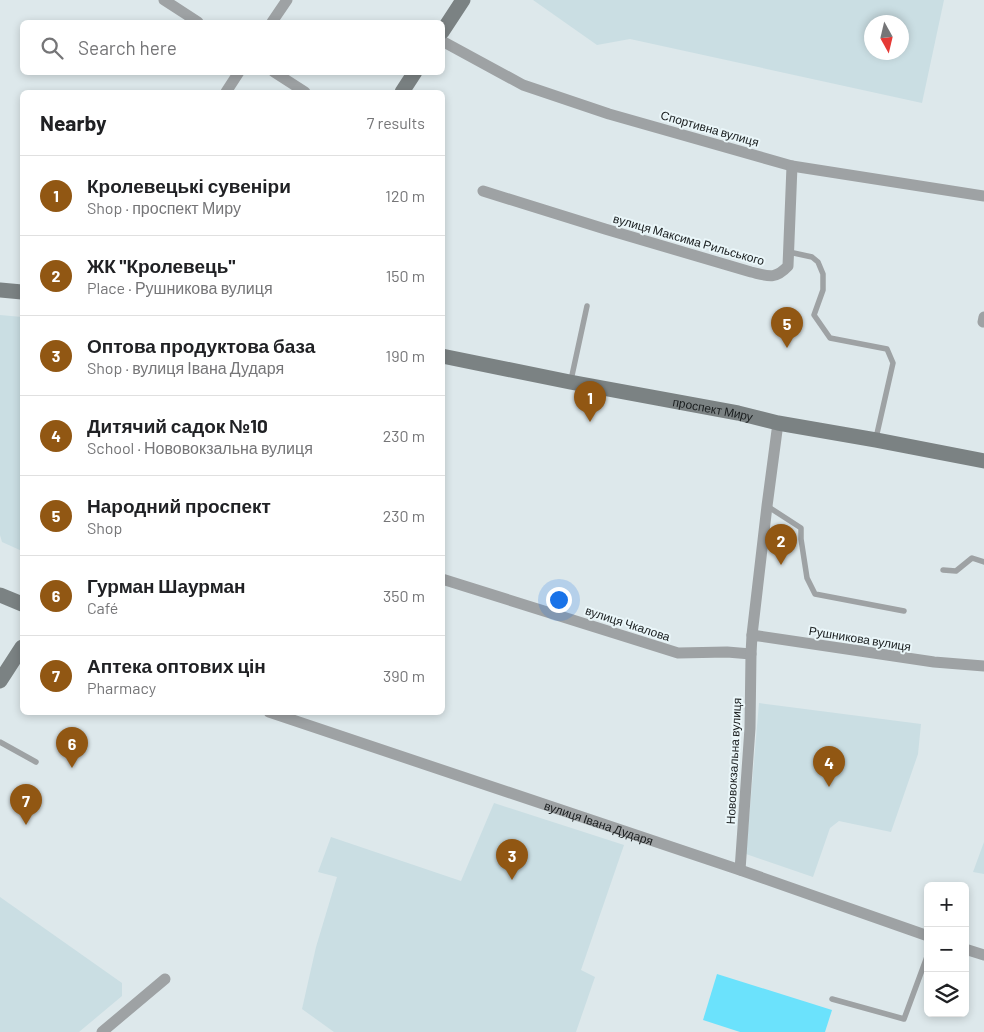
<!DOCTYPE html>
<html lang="en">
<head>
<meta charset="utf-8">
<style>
  :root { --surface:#fff; --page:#f6f6f6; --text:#202124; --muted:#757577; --line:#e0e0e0; --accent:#915713 }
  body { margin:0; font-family:Barlow,sans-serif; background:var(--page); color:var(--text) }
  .controls { position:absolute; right:15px; bottom:15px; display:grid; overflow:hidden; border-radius:8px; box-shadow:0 2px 8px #0003 }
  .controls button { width:45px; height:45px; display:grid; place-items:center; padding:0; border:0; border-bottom:1px solid var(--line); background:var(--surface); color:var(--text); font:25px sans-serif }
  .compass { position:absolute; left:864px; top:15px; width:45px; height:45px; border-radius:50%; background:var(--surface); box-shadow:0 2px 8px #0003; rotate:172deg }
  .you { position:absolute; left:558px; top:599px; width:18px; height:18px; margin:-12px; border:4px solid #fff; border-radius:50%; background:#1a73e8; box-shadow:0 0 0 8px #1a73e833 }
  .badge { display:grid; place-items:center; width:32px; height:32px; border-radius:50%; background:var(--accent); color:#fff; font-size:16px; font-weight:700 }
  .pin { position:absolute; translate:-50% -41px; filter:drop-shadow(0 1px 2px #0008) }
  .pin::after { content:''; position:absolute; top:26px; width:18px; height:15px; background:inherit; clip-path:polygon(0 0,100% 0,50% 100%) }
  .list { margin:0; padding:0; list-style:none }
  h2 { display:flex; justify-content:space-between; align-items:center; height:65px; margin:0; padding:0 20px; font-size:21px }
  h2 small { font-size:16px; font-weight:400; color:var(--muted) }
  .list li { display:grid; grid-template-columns:32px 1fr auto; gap:15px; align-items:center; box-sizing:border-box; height:80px; padding:0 20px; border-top:1px solid var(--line) }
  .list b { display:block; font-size:19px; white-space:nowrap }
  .list p { margin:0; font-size:16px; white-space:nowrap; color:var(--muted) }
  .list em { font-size:16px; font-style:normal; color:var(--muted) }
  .icon { flex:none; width:28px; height:28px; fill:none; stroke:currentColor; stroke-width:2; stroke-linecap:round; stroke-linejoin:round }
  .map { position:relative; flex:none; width:984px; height:1032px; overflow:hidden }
  .search { position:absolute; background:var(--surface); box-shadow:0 2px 8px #0003; left:20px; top:20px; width:425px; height:55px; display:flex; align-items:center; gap:12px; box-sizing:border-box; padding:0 18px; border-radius:8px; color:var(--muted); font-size:19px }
  .panel { position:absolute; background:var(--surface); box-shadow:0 2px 8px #0003; left:20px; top:90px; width:425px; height:625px; border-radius:8px }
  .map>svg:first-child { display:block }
  .built { fill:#cadee3; fill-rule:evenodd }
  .green { fill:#6be2fc }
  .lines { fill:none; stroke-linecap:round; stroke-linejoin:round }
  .lane { stroke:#9ea2a4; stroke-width:5.5 }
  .street { stroke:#9ea2a4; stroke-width:11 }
  .secondary { stroke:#7b8283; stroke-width:15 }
  .labels { text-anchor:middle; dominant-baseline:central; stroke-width:4; stroke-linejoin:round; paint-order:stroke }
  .street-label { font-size:12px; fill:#191d1e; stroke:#eaf6f9 }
</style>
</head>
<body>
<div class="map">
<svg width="984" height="1032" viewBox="0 0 984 1032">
  <rect width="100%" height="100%" fill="#dde8eb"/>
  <path class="built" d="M533 0H944L922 103 630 39 597 45ZM902 22V52H872V22Z
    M0 315 22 317V551L2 542 0 535Z
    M759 703 921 724 918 754 891 832 839 821 830 828 813 877 746 854Z
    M494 803 624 845 581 970 595 977 576 1032H334L302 1009 316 947 337 877 318 872 331 837 461 881Z
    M984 842V874L973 872Z
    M0 897 122 983V996L79 1032H0Z"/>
  <path class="green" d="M717 974 832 1010 825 1032H740L703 1020Z"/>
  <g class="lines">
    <path class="lane" d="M789 252 812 257 818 262 823 274V290L814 315 830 338 887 349 893 363 876 438
      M571 380 587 306
      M767 506 801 528V539L807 578 815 594 904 611
      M943 570 956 571 972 558 984 562
      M0 742 36 762
      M832 999 904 1019 928 954"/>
    <g class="street">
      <path d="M164 0 198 22"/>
      <path d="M272 22 287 0"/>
      <path d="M442 41 523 85 609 114 792 166 984 196"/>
      <path d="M274 72 305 92"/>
      <path d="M226 92 239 72"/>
      <path d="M483 191 605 229 751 272C768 276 775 280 788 266L792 166"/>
      <path d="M983 322 984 317"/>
      <path d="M442 579 678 653 727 652 751 654"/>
      <path d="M752 635 767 506 778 423"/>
      <path id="s1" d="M269 712 740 870 928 936"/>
      <path d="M740 870 750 728 751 654 752 635 934 662 984 666"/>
      <path d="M965 949 984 955"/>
      <path d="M102 1032 165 979"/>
    </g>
    <g class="secondary">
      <path d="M442 32 463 0"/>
      <path d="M402 92 415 72"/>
      <path d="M0 290 22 292"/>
      <path id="s2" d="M442 356 570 382 738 413 778 423 876 440 984 461"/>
      <path d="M0 595 22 604"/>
      <path d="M0 681 22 647"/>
    </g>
  </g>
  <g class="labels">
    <g class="street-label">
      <text transform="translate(710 128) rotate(16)">Спортивна вулиця</text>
      <text transform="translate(689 239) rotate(16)">вулиця Максима Рильського</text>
      <text stroke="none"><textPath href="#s2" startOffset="276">проспект Миру</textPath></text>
      <text transform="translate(628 623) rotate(18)">вулиця Чкалова</text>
      <text transform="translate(860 638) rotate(9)">Рушникова вулиця</text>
      <text transform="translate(733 761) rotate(-87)">Нововокзальна вулиця</text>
      <text stroke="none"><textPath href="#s1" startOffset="348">вулиця Івана Дударя</textPath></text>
    </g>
  </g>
</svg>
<div class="controls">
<button>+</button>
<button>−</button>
<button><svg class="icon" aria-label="layers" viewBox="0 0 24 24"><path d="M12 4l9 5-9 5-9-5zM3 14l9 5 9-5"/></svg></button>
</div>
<svg class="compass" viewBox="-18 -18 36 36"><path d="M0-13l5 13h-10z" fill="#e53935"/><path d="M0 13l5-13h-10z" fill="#757577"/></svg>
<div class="you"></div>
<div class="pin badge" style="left:590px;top:422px">1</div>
<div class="pin badge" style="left:781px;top:565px">2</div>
<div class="pin badge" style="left:512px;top:880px">3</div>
<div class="pin badge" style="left:829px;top:787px">4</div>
<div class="pin badge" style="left:787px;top:348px">5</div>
<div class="pin badge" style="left:72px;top:768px">6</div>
<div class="pin badge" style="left:26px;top:825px">7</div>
<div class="search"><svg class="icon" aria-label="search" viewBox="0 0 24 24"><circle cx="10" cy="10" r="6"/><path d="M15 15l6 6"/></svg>Search here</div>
<section class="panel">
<h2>Nearby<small>7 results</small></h2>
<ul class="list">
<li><span class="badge">1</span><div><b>Кролевецькі сувеніри</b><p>Shop · проспект Миру</p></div><em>120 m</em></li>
<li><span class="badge">2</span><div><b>ЖК &quot;Кролевець&quot;</b><p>Place · Рушникова вулиця</p></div><em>150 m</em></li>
<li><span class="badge">3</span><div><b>Оптова продуктова база</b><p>Shop · вулиця Івана Дударя</p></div><em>190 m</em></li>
<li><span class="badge">4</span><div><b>Дитячий садок №10</b><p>School · Нововокзальна вулиця</p></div><em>230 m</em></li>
<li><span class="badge">5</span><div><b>Народний проспект</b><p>Shop</p></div><em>230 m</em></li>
<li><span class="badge">6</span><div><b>Гурман Шаурман</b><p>Café</p></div><em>350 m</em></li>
<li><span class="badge">7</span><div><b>Аптека оптових цін</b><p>Pharmacy</p></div><em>390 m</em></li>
</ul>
</section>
</div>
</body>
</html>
